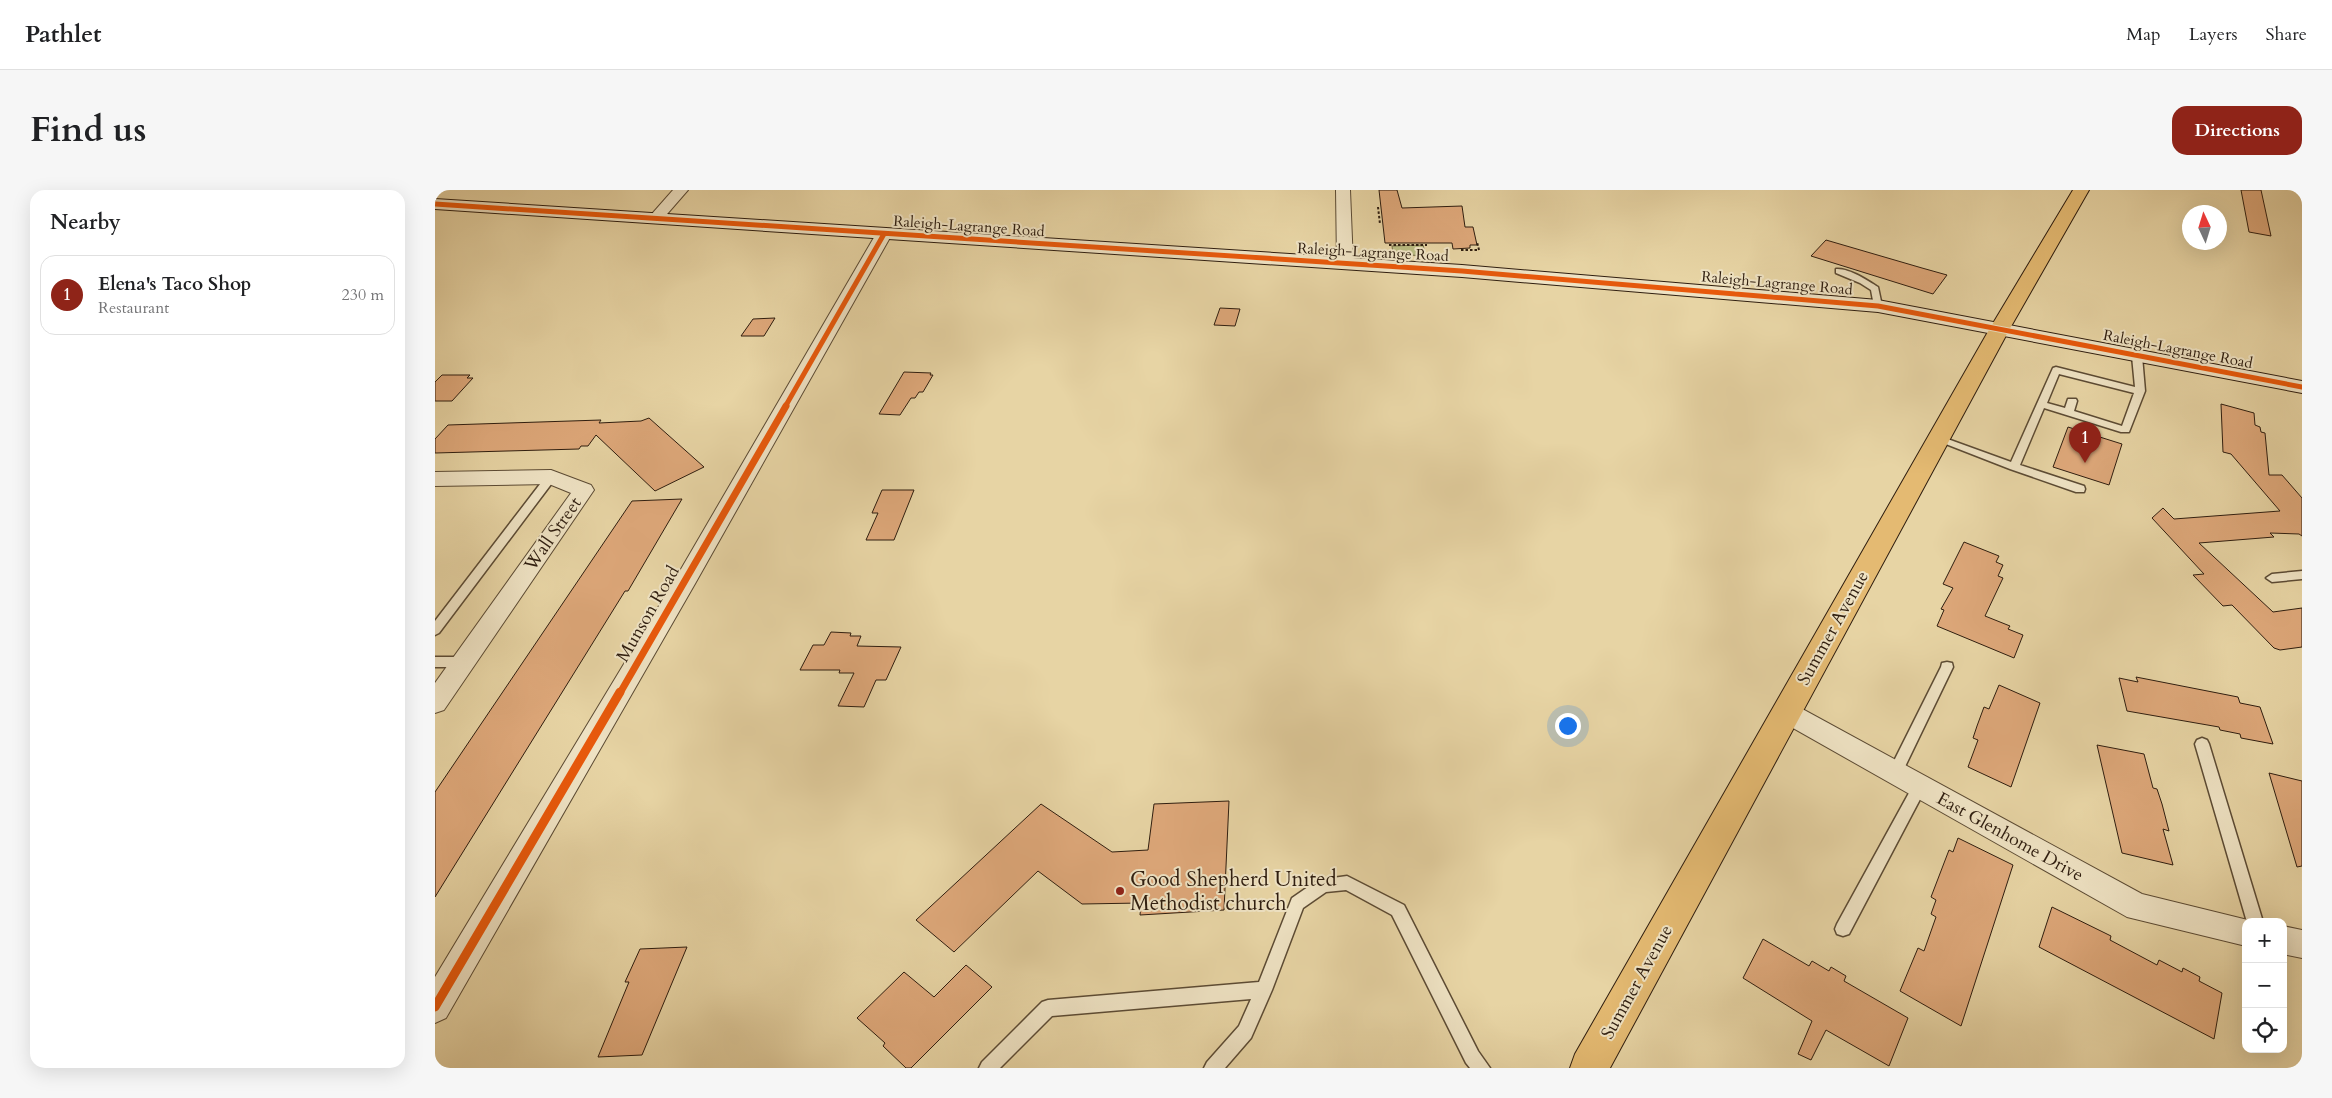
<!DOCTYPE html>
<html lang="en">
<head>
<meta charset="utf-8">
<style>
  :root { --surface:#fff; --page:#f6f6f6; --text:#202124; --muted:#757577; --line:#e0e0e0; --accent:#8f2418 }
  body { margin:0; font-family:Cardo,serif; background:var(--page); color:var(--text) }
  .controls { position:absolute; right:15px; bottom:15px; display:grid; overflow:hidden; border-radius:10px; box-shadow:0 5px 20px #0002 }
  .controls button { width:45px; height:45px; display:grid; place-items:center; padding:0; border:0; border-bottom:1px solid var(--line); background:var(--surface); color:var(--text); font:25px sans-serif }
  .compass { position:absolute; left:1747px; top:15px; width:45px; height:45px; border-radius:50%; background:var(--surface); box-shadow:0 5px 20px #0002; rotate:356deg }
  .you { position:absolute; left:1132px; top:535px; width:18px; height:18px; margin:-12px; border:4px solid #fff; border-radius:50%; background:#1a73e8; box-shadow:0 0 0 8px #1a73e833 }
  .badge { display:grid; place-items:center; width:32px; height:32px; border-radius:50%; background:var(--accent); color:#fff; font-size:16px; font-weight:700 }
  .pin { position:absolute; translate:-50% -41px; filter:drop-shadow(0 1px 2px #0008) }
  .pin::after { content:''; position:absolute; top:26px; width:18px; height:15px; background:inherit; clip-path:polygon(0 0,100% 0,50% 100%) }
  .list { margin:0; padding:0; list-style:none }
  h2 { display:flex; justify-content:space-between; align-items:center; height:65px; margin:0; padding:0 20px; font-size:21px }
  h2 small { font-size:16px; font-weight:400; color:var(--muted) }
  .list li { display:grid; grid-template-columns:32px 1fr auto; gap:15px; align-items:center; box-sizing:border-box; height:80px; margin:0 10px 10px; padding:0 10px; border:1px solid var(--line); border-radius:15px }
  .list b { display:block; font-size:19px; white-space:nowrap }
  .list p { margin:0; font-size:16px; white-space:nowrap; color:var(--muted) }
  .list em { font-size:16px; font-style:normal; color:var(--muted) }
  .icon { flex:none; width:28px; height:28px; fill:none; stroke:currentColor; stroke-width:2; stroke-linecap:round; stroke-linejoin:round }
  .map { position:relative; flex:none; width:1867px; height:878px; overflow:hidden; border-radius:15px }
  header { display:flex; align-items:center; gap:30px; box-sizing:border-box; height:70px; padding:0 25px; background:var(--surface); border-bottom:1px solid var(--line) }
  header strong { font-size:24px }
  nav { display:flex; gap:28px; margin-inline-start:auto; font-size:18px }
  .intro { display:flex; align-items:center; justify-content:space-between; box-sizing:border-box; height:120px; padding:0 30px }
  h1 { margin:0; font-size:35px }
  .button { padding:12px 22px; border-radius:15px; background:var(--accent); color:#fff; font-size:18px; font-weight:700 }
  main { display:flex; gap:30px; padding:0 30px }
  aside { flex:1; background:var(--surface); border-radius:15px; box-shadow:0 5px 20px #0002 }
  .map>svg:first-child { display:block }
  .green { fill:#babc82; stroke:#746c48 }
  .building { fill:#dea87a; stroke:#2e1d0f }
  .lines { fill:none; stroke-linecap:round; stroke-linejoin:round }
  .lane-casing { stroke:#5c4b34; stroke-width:3 }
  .street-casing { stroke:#5c4b34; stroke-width:2 }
  .secondary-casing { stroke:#2e1d0f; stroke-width:2 }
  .primary-casing { stroke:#2e1d0f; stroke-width:2 }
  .path { stroke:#2e1d0f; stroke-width:2; stroke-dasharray:2.5 2; stroke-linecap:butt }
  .lane { fill:#efe3c4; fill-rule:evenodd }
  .street { fill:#efe3c4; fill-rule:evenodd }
  .secondary { fill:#efe3c4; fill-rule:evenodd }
  .primary { fill:#e4ba72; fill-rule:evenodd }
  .cycleway-far2-casing { stroke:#efe3c4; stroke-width:7 }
  .cycleway-far1-casing { stroke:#efe3c4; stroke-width:10 }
  .cycleway-casing { stroke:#efe3c4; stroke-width:12 }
  .cycleway-far2 { stroke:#e8590c; stroke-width:5 }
  .cycleway-far1 { stroke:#e8590c; stroke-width:7 }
  .cycleway { stroke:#e8590c; stroke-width:9 }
  .poi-dot { fill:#8f2418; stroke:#efe3c4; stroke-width:2 }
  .labels { text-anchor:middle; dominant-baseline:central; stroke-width:4; stroke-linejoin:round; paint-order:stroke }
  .far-street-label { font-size:15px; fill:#2e1d0f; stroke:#efe3c4 }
  .street-label { font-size:18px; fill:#2e1d0f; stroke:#efe3c4 }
  .near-poi-label { font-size:21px; fill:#2e1d0f; stroke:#efe3c4; text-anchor:start }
</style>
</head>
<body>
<header>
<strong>Pathlet</strong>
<nav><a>Map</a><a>Layers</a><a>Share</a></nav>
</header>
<div class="intro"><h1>Find us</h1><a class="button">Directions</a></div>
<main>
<aside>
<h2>Nearby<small></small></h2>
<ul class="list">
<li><span class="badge">1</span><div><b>Elena's Taco Shop</b><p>Restaurant</p></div><em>230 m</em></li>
</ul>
</aside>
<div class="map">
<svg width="1867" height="878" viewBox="0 0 1867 878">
  <rect width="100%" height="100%" fill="#e7d4a4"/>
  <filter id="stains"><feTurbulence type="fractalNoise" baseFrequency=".004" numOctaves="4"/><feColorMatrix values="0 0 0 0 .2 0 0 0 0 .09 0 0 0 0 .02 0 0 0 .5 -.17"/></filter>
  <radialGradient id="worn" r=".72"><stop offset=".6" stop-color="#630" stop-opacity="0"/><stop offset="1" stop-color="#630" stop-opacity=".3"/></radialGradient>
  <path class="green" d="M988 55 991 66 958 64 957 56Z"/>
  <path class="building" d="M944 0H962L967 18 1027 16 1030 37H1038L1042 55H1035V58L1018 59 1017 53H950Z
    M1806 0H1826L1836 46 1814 42Z
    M1391 50 1487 78 1512 85 1498 104 1376 66Z
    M785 118 805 119 800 136 779 135Z
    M340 128 329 146H306L318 129Z
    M469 182 496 183 495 185H498L488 202H484L480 208H476L465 225 444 224Z
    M7 185H35L32 188H38L17 211H0V192Z
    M1786 214 1819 223 1820 235 1825 237 1826 242 1830 243 1834 285H1847L1867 308V346L1864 344 1835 343 1839 347 1764 353 1838 422 1867 418V457L1845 460 1839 458 1797 415 1788 416 1758 385 1769 384 1717 328 1728 318 1739 329 1845 321 1796 264 1788 262Z
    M214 228 269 277 220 301 161 245 153 256H146L144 259 0 263V249L13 235 166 230 164 233 206 231Z
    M1633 237 1687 254 1674 295 1618 277Z
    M447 300H479L459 350H431L443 323H437Z
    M247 309 193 401H190L0 707V602L197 311Z
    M1529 352 1564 366 1561 372 1568 375 1563 386 1568 388 1550 426 1575 436 1573 439 1588 445 1579 468 1502 436 1509 420 1506 419 1518 398 1508 394Z
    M396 442 416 443 415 446H426L422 456 466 457 451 490H441L429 517 403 516 419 483H404L405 480H365L378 455H389Z
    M1701 487 1803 507 1805 513 1825 517 1838 554 1806 548 1805 544 1785 540 1784 537 1692 521 1684 488 1703 492Z
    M1564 495 1605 513 1576 597 1533 577 1543 550 1538 548 1542 536 1549 517 1554 519Z
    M1662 555 1709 564 1718 598 1722 599 1727 614 1734 641 1728 639 1738 675 1687 663Z
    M1834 583 1867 591V676L1862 677Z
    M794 611 789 720 705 725 706 713 647 714 603 681 519 762 481 730 606 614 677 662 713 660 719 614Z
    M1523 648 1578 675 1526 836 1465 801 1483 758 1489 761 1501 727 1496 724 1501 710 1496 707 1514 660 1518 662Z
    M1617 717 1676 746 1675 750 1722 775 1724 770 1747 782 1748 778 1765 787 1764 791 1787 803 1779 849 1604 757Z
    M1328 749 1374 776 1377 771 1394 781 1396 777 1411 786 1409 791 1473 828 1454 876 1391 840 1376 870 1363 864 1377 831 1308 788Z
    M252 757 207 865 163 867 194 792H190L205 759Z
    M531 775 557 797 476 878H471L448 856 450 853 422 828 469 782 499 807Z"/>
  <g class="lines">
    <g class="lane-casing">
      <path id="lane" d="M1401 79C1414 78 1432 90 1443 97L1447 116 1446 118 1439 116 1436 100 1425 93 1401 83Z
        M1702 163 1707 166 1710 201 1694 242H1686L1609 218 1585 275 1649 296 1650 299 1649 302H1641L1575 279 1498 249 1503 246 1507 247 1576 272 1618 178 1621 177 1700 197 1697 166ZM1624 184 1699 203 1687 236 1639 221 1642 211 1641 209H1633L1630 218 1612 213Z
        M116 284 121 287 120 289 4 443 0 445V431L112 285Z
        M1867 381V389L1837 392 1831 388 1837 384Z
        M0 467H29L34 469 35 472 34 475 29 477H0Z
        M1512 472 1517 473 1518 477 1465 587 1460 589 1455 587 1453 583 1506 477 1507 473Z
        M1767 548 1772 550 1774 554 1828 732H1812L1760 554 1762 550Z
        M1485 590 1490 592 1492 596 1414 744 1408 746 1402 744 1400 739 1402 734 1480 592Z
        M912 686 969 715 1043 861 1055 878H1035L1031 873 957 725 911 700 891 702 868 718 837 800 816 848 790 878H769L772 872 804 836 816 809 617 826 565 878H544L547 872 607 812 613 810 824 792 857 708 883 690Z"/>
    </g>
    <g class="street-casing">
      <path id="street" d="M238 0H253L226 31H216L213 28 216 25Z
        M901 0H915L918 74 916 77H904L902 74Z
        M449 39 454 41 457 44 261 392 11 828 0 833V787L242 386 441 44 444 41Z
        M116 280 156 295 159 300 9 520 0 523V493L136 303 114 294 0 296V282Z
        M1351 512 1360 515 1707 704 1821 732H1811V756L1692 727 1342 529 1338 522 1342 515Z
        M1848 736 1867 740V768L1848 764Z"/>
    </g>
    <g class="secondary-casing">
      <path id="secondary" d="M0 9 1027 75 1443 110 1867 191V203L1443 122 1027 87 0 19Z"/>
    </g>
    <g class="primary-casing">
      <path id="primary" d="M1638 0H1654L1574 140 1175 878H1135L1140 864 1554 140Z"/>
    </g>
    <path class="path" d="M943 17 945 34
      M954 55H992
      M1026 60H1044L1042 52"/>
    <use href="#lane" class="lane"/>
    <use href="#street" class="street"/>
    <use href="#secondary" class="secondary"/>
    <use href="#primary" class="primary"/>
    <g class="cycleway-far2-casing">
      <path id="cycleway-far2" d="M0 14 1027 81 1443 116 1867 197
        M350 217 449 44"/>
    </g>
    <g class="cycleway-far1-casing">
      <path id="cycleway-far1" d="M185 503 351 216"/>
    </g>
    <g class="cycleway-casing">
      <path id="cycleway" d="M0 817 185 502"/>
    </g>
    <use href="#cycleway-far2" class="cycleway-far2"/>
    <use href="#cycleway-far1" class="cycleway-far1"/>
    <use href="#cycleway" class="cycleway"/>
  </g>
  <circle class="poi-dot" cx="685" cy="701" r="5"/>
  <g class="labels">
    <g class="far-street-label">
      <text transform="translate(534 36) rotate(4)">Raleigh-Lagrange Road</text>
      <text transform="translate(938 62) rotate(3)">Raleigh-Lagrange Road</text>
      <text transform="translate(1342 93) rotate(5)">Raleigh-Lagrange Road</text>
      <text transform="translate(1743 159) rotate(11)">Raleigh-Lagrange Road</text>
    </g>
    <g class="street-label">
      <text transform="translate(118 344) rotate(-55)">Wall Street</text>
      <text transform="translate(213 424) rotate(-60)">Munson Road</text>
      <text transform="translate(1398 438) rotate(-61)">Summer Avenue</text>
      <text transform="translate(1575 647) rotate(29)">East Glenhome Drive</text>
      <text transform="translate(1202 792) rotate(-61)">Summer Avenue</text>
    </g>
    <g class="near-poi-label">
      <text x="695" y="689">Good Shepherd United<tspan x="695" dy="24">Methodist church</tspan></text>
    </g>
  </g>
  <rect width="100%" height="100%" filter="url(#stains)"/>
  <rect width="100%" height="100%" fill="url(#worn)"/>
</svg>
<div class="controls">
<button>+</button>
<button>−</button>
<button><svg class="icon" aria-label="locate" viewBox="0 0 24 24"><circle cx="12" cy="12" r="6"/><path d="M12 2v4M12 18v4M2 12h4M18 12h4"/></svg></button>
</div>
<svg class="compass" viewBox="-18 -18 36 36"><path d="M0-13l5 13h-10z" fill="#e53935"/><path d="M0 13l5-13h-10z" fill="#757577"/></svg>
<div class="you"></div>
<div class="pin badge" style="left:1650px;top:273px">1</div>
</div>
</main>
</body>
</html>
